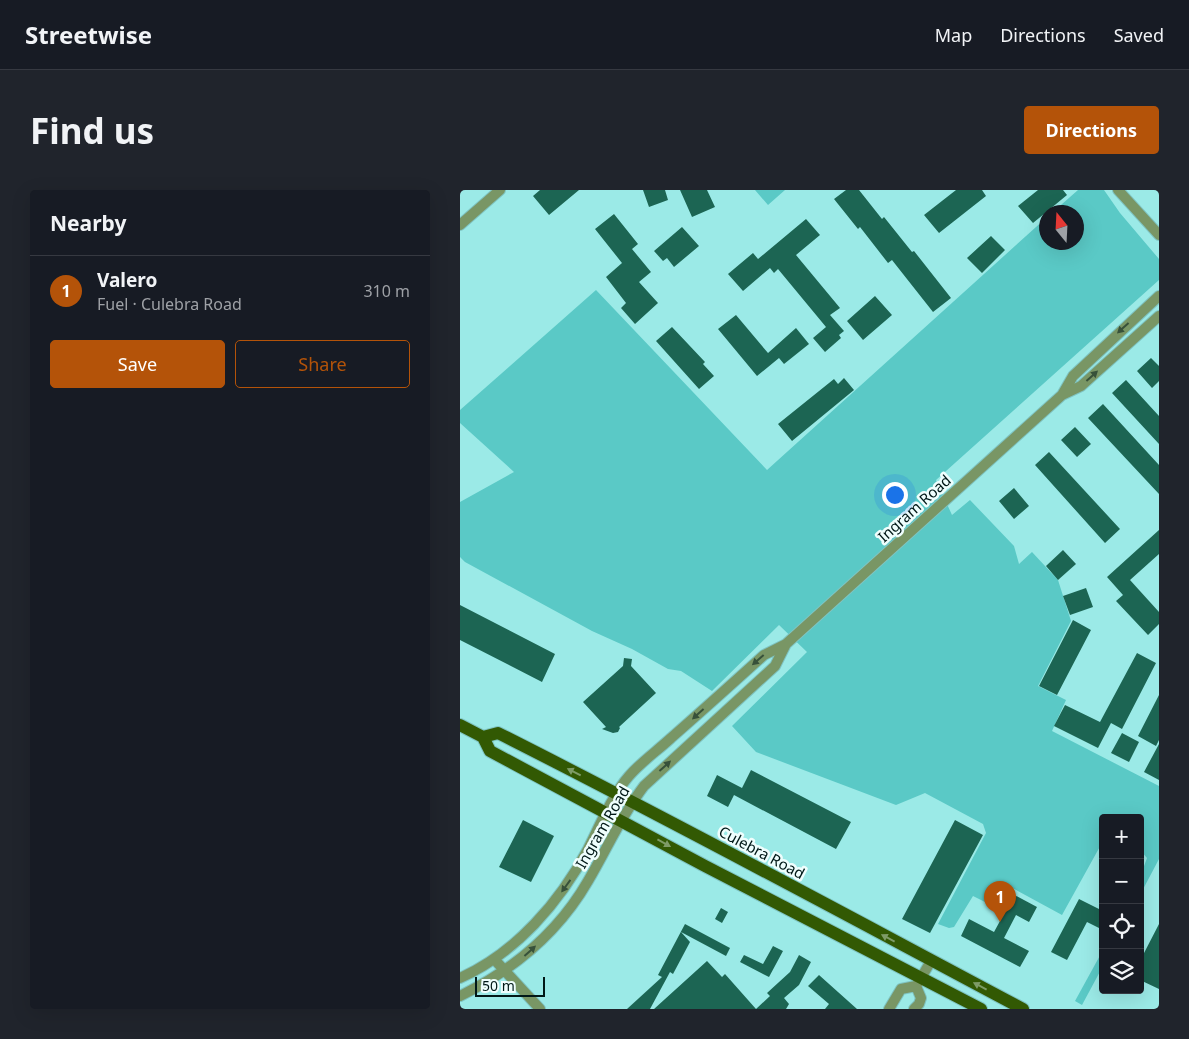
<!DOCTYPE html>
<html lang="en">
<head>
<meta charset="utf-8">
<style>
  :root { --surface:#171b24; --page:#20242c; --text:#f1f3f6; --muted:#9ea1a6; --line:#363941; --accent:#b45309 }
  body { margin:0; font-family:"Noto Sans",sans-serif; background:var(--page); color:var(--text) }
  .controls { position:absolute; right:15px; bottom:15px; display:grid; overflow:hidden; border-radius:5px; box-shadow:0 5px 20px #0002 }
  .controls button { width:45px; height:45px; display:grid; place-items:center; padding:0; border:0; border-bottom:1px solid var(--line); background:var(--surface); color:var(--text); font:25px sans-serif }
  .compass { position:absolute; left:579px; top:15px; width:45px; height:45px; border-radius:50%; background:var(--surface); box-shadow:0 5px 20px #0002; rotate:342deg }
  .scale { position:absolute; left:15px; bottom:12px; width:70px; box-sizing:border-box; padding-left:5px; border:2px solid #011817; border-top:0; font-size:14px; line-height:18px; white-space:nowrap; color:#011817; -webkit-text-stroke:4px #effefd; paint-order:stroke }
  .you { position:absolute; left:434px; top:304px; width:18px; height:18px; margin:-12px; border:4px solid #fff; border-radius:50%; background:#1a73e8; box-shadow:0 0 0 8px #1a73e833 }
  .badge { display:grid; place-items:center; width:32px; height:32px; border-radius:50%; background:var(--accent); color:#fff; font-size:16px; font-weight:700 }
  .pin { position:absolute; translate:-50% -41px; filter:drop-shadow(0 1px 2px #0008) }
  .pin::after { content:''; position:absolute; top:26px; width:18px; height:15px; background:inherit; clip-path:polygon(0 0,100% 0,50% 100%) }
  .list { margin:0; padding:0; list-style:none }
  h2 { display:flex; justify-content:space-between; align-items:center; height:65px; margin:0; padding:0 20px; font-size:21px }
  h2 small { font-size:16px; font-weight:400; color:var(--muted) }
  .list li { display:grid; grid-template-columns:32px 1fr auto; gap:15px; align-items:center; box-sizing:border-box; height:70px; padding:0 20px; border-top:1px solid var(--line) }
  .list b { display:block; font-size:19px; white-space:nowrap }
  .list p { margin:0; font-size:16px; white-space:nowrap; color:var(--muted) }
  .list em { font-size:16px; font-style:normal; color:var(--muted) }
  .actions { display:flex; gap:10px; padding:15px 20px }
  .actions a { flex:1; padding:11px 0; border:1px solid var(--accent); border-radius:5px; text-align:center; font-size:18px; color:var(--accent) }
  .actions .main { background:var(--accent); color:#fff }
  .icon { flex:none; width:28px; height:28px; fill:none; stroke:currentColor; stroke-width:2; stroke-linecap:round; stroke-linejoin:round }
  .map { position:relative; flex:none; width:699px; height:819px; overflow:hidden; border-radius:5px }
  header { display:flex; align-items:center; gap:30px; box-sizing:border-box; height:70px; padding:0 25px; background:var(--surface); border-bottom:1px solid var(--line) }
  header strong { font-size:24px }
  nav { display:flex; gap:28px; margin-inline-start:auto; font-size:18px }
  .intro { display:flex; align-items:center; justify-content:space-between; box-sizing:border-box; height:120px; padding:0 30px }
  h1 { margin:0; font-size:35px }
  .button { padding:12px 22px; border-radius:5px; background:var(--accent); color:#fff; font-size:18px; font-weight:700 }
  main { display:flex; gap:30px; padding:0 30px }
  aside { flex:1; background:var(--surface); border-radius:5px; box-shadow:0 5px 20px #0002 }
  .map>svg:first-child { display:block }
  .green { fill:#5ac9c6 }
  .building { fill:#1c6553 }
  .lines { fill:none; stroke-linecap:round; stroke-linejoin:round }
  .minor-casing { stroke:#7fc4c2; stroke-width:12 }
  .major-casing { stroke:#7fc4c2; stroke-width:14 }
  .minor { stroke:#799665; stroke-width:10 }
  .major { stroke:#325903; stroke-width:12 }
  .oneway { fill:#37513a }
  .oneway2 { fill:#7e9b67 }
  .labels { text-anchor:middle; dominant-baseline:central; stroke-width:5; stroke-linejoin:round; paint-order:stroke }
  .street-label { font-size:15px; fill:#011817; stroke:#effefd }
</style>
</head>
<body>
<header>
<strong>Streetwise</strong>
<nav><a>Map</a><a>Directions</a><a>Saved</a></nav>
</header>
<div class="intro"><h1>Find us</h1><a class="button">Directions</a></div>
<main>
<aside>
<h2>Nearby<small></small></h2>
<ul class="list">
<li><span class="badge">1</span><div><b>Valero</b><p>Fuel · Culebra Road</p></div><em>310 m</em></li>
</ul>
<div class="actions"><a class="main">Save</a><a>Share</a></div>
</aside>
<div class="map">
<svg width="699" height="819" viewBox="0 0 699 819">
  <rect width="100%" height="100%" fill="#9beae7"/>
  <path class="green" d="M295 0H325L308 15Z
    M618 0H644L660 23 699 69V90L476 290 492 325 510 310 554 356 559 374 572 362 598 390 611 431 578 496 606 510 592 541 699 596V669L680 705V687L687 668 680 660V628H643V651L602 725 547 695 533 716 513 706 494 737 489 738 478 734 526 643 523 634 465 603 436 615 296 562 272 536 347 462 319 435 252 501 221 481 208 479 172 459 132 441 5 372 0 367V312L54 282 0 233V220L136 100 307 280 586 28V52H616V22H593Z
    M643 760V776L622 815 615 811Z"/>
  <path class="building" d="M80 0H119L89 25 73 6Z
    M183 0H205L208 10 189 17Z
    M220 0H247L255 17 232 27Z
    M386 0H399L422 29 424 27 452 62 454 61 491 108 473 122 432 70 428 73 400 37 398 39 374 9Z
    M496 0H522L526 6 479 43 464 25Z
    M578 0H603L607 5 573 33 558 16Z
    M154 24 178 54 172 59 191 82 179 92 198 113 175 134 161 118 166 113 146 87 162 73 135 39Z
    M346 29 360 45 336 65 380 118 370 125 384 141 379 145 381 148 365 162 353 148 366 137 318 79 314 83 310 78 283 101 268 84 293 63 298 69Z
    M222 37 239 56 214 77 207 68 203 71 194 61Z
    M531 46 545 60 522 83 507 68Z
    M415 106 432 125 403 150 387 131Z
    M276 125 308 163 336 138 349 154 324 174 319 168 297 186 258 139Z
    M212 137 245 172 243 174 254 186 239 199 196 151Z
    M691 168 699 176V191L692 198 677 181Z
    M384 188 394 200 332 251 318 234 374 189 378 194Z
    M666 190 699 226V254L652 203Z
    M643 214 699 275V304L628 228Z
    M615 237 631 254 617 267 601 250Z
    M589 262 660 339 645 353 575 275Z
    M554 298 569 316 554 329 539 311Z
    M699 340V364L670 390 699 422V434L688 445 656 411 663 405 647 387Z
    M603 360 616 374 598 390 586 376Z
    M626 398 633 417 610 425 603 406Z
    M0 415 95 464 82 492 0 450Z
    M613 430 631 440 597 505 579 496Z
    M677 463 696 473 662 539 651 533 638 558 594 536 605 515 640 532Z
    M164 468 172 469 171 476 196 503 159 537 160 538 158 542 153 543 142 539 146 537 123 512 163 476Z
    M699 505V550L696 556 678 546Z
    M662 543 679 552 669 572 651 563Z
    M699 554V590L684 582Z
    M291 580 391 632 376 659 274 605 268 617 247 606 257 585 282 598Z
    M63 630 94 646 71 692 39 677Z
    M495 630 523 645 470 743 442 729Z
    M545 700 577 717 569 732 556 725 544 748 569 761 560 777 501 746 509 729 534 742 546 720 537 715Z
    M619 709 643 721V740L627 732 607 770 591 762Z
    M261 718 268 722 262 733 255 729Z
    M225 734 270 758 266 766 221 742 230 752 213 784 210 782 190 819H167L202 787 198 785Z
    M699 734V799L680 790V764L683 765Z
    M313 756 323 761 309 787 280 772 284 765 303 774Z
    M339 765 351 772 339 795 324 808 329 814 326 819H296L310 806 307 803 330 782Z
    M247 771 262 787 265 784 296 819H194Z
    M359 785 397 819H365L369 814 348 796Z"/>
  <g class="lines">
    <g class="minor-casing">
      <path id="minor" d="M658 0 699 45
        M0 35 40 0
        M602 205 613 186 699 106
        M34 769 80 819
        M0 788C56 763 100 712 128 659 139 637 153 604 169 586 181 572 197 561 211 548 242 521 273 493 304 465L326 454 602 205 621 196 699 126
        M458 793 471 771
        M0 806C53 780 98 743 128 691 147 659 161 626 184 596L315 476 326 454
        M429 819 441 799 456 796
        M454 819 459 814 461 808 456 796"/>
    </g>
    <g class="major-casing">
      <path id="major" d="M0 535 23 547 30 561 245 676 521 819
        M23 547 38 543C215 632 388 726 563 819"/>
    </g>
    <use href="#minor" class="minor"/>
    <use href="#major" class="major"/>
  </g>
  <defs><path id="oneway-solid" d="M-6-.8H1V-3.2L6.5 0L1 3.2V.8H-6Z" transform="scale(1.25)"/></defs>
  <g class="oneway">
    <use href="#oneway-solid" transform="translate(663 138) rotate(138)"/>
    <use href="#oneway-solid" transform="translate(632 186) rotate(-42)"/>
    <use href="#oneway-solid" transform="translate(298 470) rotate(139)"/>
    <use href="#oneway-solid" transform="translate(238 524) rotate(138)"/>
    <use href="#oneway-solid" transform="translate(205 576) rotate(-42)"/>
    <use href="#oneway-solid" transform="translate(106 696) rotate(126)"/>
    <use href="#oneway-solid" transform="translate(70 761) rotate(-42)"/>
  </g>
  <g class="oneway2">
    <use href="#oneway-solid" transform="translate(114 582) rotate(-153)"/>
    <use href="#oneway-solid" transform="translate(204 653) rotate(29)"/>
    <use href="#oneway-solid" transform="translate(428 748) rotate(-152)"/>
    <use href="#oneway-solid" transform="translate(520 796) rotate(-152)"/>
  </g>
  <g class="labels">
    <g class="street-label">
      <text transform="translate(454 318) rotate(-42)">Ingram Road</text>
      <text transform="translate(142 637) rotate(-60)">Ingram Road</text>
      <text transform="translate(302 662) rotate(28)">Culebra Road</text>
    </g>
  </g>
</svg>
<div class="controls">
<button>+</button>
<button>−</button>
<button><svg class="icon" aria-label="locate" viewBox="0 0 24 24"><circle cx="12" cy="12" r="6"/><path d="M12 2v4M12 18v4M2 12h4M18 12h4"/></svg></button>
<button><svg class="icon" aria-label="layers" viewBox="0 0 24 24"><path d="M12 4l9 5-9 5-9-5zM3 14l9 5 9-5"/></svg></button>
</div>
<svg class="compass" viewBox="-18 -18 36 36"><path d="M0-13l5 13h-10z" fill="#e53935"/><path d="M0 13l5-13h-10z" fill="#9ea1a6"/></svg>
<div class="scale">50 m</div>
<div class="you"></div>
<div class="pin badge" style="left:540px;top:732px">1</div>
</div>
</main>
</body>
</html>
